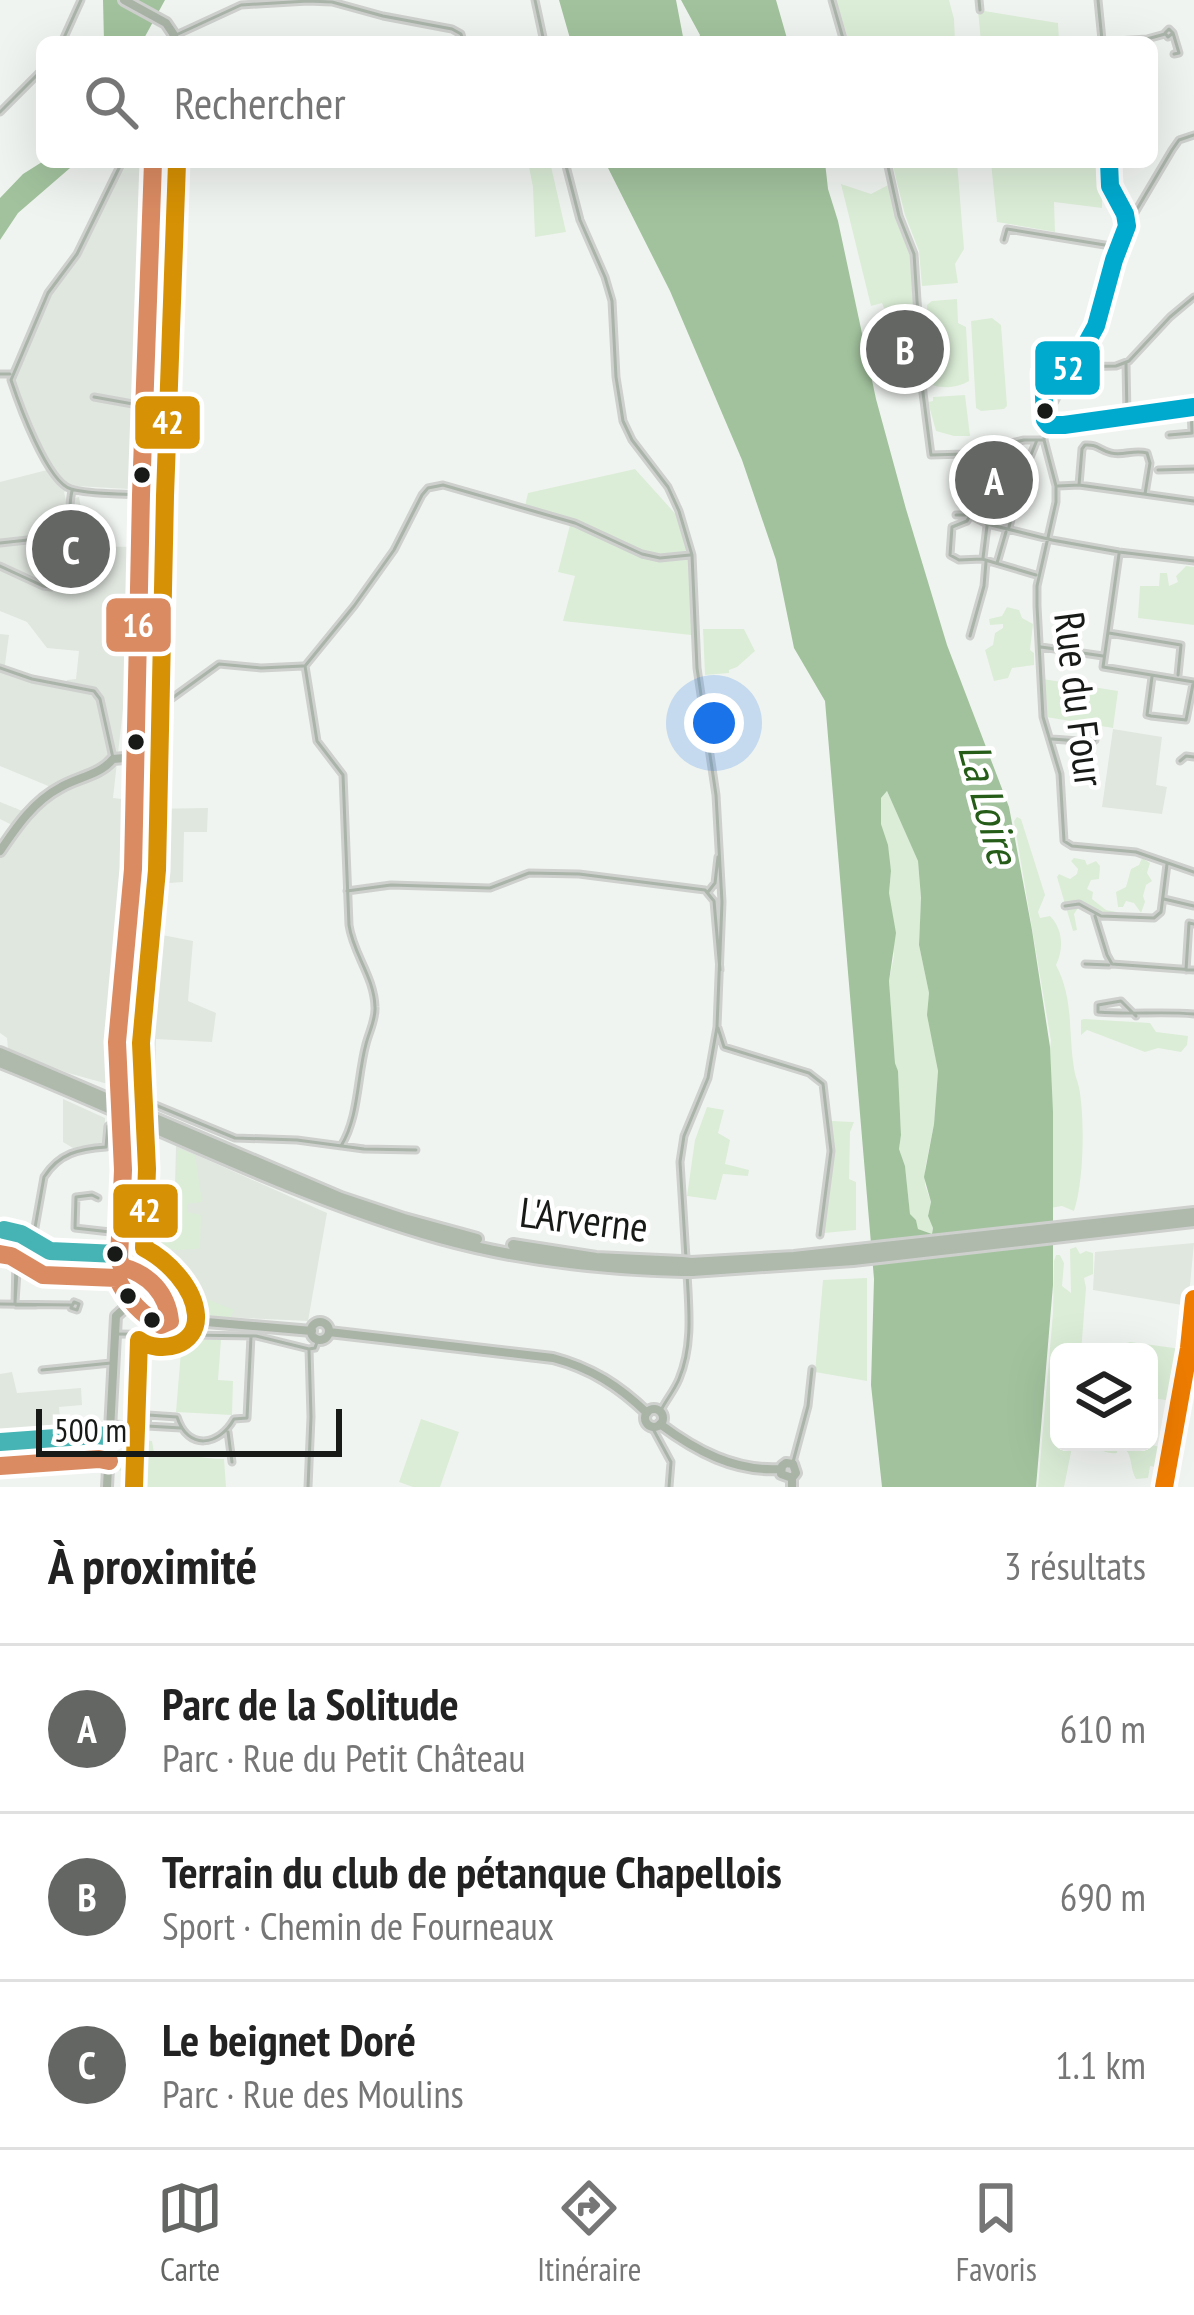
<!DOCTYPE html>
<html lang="fr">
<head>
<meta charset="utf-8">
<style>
  :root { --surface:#fff; --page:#f2f2f2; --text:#222; --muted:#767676; --line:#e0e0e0; --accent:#646664 }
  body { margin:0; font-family:"PT Sans Narrow",sans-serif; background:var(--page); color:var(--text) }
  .controls { position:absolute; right:36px; bottom:36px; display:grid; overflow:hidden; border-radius:18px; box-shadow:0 12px 48px #0002 }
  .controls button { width:108px; height:108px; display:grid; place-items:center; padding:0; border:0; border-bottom:3px solid var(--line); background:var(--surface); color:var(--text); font:60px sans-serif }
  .scale { position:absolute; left:36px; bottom:30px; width:306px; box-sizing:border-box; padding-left:12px; border:6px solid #181a18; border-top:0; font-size:33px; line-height:42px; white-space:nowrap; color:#181a18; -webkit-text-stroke:9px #fff; paint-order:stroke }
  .you { position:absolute; left:714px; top:723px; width:42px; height:42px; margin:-30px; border:9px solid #fff; border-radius:50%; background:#1a73e8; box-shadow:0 0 0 18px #1a73e833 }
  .badge { display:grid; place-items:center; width:78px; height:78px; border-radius:50%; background:var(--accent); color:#fff; font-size:39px; font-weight:700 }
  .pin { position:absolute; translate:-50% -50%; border:6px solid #fff; box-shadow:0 3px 12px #0006 }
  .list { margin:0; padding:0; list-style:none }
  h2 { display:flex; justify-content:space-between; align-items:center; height:156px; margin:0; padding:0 48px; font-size:51px }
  h2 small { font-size:39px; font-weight:400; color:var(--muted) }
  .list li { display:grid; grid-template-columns:78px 1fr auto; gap:36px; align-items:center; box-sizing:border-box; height:168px; padding:0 48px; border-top:3px solid var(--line) }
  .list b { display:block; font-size:45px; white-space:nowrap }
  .list p { margin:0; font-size:39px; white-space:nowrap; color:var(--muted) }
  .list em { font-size:39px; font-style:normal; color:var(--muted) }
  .icon { flex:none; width:66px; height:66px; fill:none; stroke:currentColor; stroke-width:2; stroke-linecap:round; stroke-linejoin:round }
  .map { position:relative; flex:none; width:1194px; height:1487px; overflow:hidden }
  .search { position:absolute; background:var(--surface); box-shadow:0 12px 48px #0002; left:36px; right:36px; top:36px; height:132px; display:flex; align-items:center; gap:30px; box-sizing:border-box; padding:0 42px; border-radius:18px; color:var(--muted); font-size:45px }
  .sheet { height:660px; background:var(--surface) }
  nav { display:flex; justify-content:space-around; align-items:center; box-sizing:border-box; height:168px; border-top:3px solid var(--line); background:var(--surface); font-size:33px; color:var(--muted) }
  nav a { display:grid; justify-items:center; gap:6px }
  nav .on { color:var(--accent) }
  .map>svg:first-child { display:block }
  .built { fill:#e0e7df }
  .green { fill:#dbedd7 }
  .water { fill:#a2c29d; fill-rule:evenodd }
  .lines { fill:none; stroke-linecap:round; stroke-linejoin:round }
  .street-casing { stroke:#ced0ce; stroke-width:9 }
  .secondary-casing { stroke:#ced0ce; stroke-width:14 }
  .primary-casing { stroke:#ced0ce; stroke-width:15 }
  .highway-casing { stroke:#ced0ce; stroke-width:16 }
  .street { stroke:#aab4a9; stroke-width:3 }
  .secondary { stroke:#a9b3a6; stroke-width:8 }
  .primary { stroke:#abb6a9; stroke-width:9 }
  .highway { stroke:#afb9ac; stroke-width:10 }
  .secondary-bridge-casing { stroke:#ced0ce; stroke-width:14; stroke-linecap:butt }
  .highway-bridge-casing { stroke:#ced0ce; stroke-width:16; stroke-linecap:butt }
  .secondary-bridge { stroke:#a9b3a6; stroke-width:8 }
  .highway-bridge { stroke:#afb9ac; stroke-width:10 }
  .bus-1-casing { stroke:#fff; stroke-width:27 }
  .bus-2-casing { stroke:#fff; stroke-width:27 }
  .bus-3-casing { stroke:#fff; stroke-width:27 }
  .bus-4-casing { stroke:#fff; stroke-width:27 }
  .bus-5-casing { stroke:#fff; stroke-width:27 }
  .bus-1 { stroke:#da8b62; stroke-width:18 }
  .bus-2 { stroke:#d69104; stroke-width:18 }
  .bus-3 { stroke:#46b4b4; stroke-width:18 }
  .bus-4 { stroke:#00a9ce; stroke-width:18 }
  .bus-5 { stroke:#ee7c00; stroke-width:18 }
  .bus-dot { fill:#181a18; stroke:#fff; stroke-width:4.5 }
  .labels { text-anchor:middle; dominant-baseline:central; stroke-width:9; stroke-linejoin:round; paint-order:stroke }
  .street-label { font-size:42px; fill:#181a18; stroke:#fff }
  .water-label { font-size:45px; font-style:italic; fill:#245c18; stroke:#fff }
  .line-badge { stroke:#fff; stroke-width:4.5 }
  .badge-label { font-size:33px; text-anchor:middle; font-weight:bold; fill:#fff }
</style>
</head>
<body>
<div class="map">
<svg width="1194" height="1487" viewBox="0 0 1194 1487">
  <rect width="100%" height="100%" fill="#f0f4f0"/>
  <path class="built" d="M123 162H147L134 484 129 489 75 486 64 492 66 500 79 497 88 546 134 547 130 684 123 709 113 798 139 801 144 809 208 808 207 832H184L183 882 140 885 127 881 116 926 193 941 188 1001 216 1013 212 1042 156 1039 155 1097 68 1073 8 1049 7 1038 0 1033V855L18 828 0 819V802L25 812 29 817 58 790 0 766V634L9 635 4 672 66 683 67 680 76 679 79 651 47 648 27 622 0 611V482L51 469 13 378 48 293 77 254Z
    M1113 729 1162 737 1156 785 1167 787 1162 814 1102 807Z
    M63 1099 105 1118V1144L73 1148 63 1142Z
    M176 1146 327 1213 308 1321 179 1315 157 1282 142 1267 126 1259 129 1226 174 1228Z
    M1194 1243 1188 1306 1093 1290 1095 1252Z
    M12 1372 17 1393 81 1388 82 1405 59 1407 61 1426 35 1428 34 1443 0 1445V1374Z"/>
  <path class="green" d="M836 0H949L954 19 955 42H849Z
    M978 10 1058 23 1059 42H981Z
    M528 162H550L566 232 535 237 533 187Z
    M892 162H957L964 249 955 264 958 283 922 286 919 251 905 215Z
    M991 162 1102 164V208L1054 202 1055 232 997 222Z
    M892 183 896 220 912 260 913 304 884 308 882 303 871 306 841 184 871 194Z
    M957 299 958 323 966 327 969 381C960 387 941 390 931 384L927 305 932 301Z
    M992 318 1001 325 1007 406 1004 409 981 411 976 408 971 321Z
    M965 395 970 436H954L936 431 928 402 933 401V397Z
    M994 449 992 462 1018 469 1020 474 1013 507 1010 508 1003 525 987 521 989 516 979 511 977 496 971 494 968 455Z
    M635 469 681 520 691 562V635L563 621 575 576 558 572 571 521 525 506 528 493Z
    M1186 566 1194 567V625L1138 618 1140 586H1159L1160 573H1167L1169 586 1178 582 1176 576Z
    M1007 607 1019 610 1022 618 1033 624 1030 650 1034 653V665L1012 668 1008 678 994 681 985 650 993 645 995 633 1003 628V624L990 625 989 619 1002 616Z
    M703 629H744L755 651 737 667 729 670V673L705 675Z
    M1043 679 1118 691 1113 728 1046 717Z
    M887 791 918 860 921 899 919 945 929 993 928 1015 938 1071 934 1124 925 1169V1185L931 1202 928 1216 933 1227 932 1234 918 1229 916 1220 910 1215 905 1166 899 1149 901 1134 898 1072 895 1063 889 981 894 956 889 893 891 871 881 824V798Z
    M1017 817 1021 819 1045 895 1038 912 1040 918 1050 916C1063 929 1064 949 1056 965 1074 999 1068 1032 1074 1068 1076 1080 1076 1075 1079 1087 1085 1119 1084 1181 1074 1211L1062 1206 1050 1208 1048 1064 1051 1041 1014 821Z
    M1074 858 1085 860 1087 865 1096 861 1100 866 1099 879 1091 880 1087 889 1093 892 1092 899 1106 910 1117 912V915H1100L1090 910 1087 903 1078 908 1074 914 1077 930 1073 931 1057 877 1059 874 1070 879 1077 874 1078 869 1071 861Z
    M1142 858 1150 863 1147 873 1152 881 1146 885 1143 896 1145 902 1141 913 1134 903 1126 901 1123 907H1118L1116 892 1126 887 1131 869 1139 865Z
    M1084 1019 1150 1023 1156 1032 1188 1036 1187 1045 1181 1052 1158 1048 1145 1052 1087 1030 1081 1035V1020Z
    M707 1107 724 1110 718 1133 730 1140 725 1164 749 1170 748 1176 723 1174 716 1200 687 1196 695 1140Z
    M831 1121 854 1122 850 1132 849 1179 856 1182V1230L824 1233 834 1147Z
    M180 1149 195 1155 202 1202 187 1204V1212L201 1215 200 1245 198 1249 176 1250 135 1244V1228L175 1229 177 1151Z
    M1076 1247 1080 1254 1086 1251 1093 1253V1274L1084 1278 1086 1288 1081 1352H1059V1442H1073L1064 1487H1038L1053 1313 1054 1261 1056 1255H1060L1064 1263 1062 1286 1071 1293 1070 1249Z
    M867 1278V1381L815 1372 823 1280Z
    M188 1297 207 1299 234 1310 229 1320 180 1317 174 1303Z
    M182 1339 221 1340 218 1380 233 1381 232 1415 176 1412Z
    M1130 1342 1174 1348 1185 1352 1182 1373 1173 1372 1171 1374 1178 1377 1174 1401 1158 1399 1149 1402V1352H1116L1118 1346Z
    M421 1419 459 1432 440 1487H413L399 1482Z
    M131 1439 152 1441 154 1453C176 1451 199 1459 224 1459L226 1487H131L132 1472 116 1470 118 1463 147 1461 149 1456 146 1444 130 1443Z
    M1086 1442H1142L1163 1448 1161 1468 1150 1466 1148 1478 1136 1479C1128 1464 1135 1453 1118 1444L1117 1453C1108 1454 1100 1451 1096 1444Z"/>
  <path class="water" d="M103 0H165L142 42H104Z
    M559 0H676L684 42H571Z
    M681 0H776L788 42H697L700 35Z
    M42 162H77L18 213 0 240V198L23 174Z
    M605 162H825L828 189 838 221 876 399 906 509 947 645 1009 807 1032 930 1050 1047 1053 1112V1285L1036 1487H882L871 1385 874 1279 825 701 794 648 776 560 742 460 670 291ZM887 791 918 861 921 898 919 945 929 993 927 1015 938 1071 934 1124 924 1177 931 1202 928 1216 933 1228 932 1234 918 1229 916 1220 910 1214 905 1166 899 1149 901 1135 898 1071 895 1063 889 981 896 933 889 893 891 871 888 845 881 824V798Z"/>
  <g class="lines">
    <g class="street-casing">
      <path id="street" d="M535 0 544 42
        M832 0 844 42
        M979 0 980 10
        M1098 0 1102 40
        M1173 33 1169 29 1165 33 1168 37 1173 33 1179 53 1174 54
        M176 35 241 5 308 1 332 2 383 16 452 29 461 34 463 42
        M62 42 81 0
        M1102 42 1147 39 1165 34
        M0 112 42 70
        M1194 135 1179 140 1172 150 1127 226 1114 260 1096 326 1050 410V421L1045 429 1044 440 1056 486V502L1037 586V606L1043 717 1060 774 1064 841 1072 846 1136 852 1194 872
        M122 162 77 254 48 293 11 380C19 404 47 482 71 489 92 495 118 493 140 495
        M565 162 580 220 605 277 612 301 616 377 623 421 632 440 668 487 679 511 692 555 697 668 716 795 722 902 717 1027 708 1078 684 1136 680 1162 686 1258
        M887 162 899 216 914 254 923 393 931 455 964 454 1024 440H1042
        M1109 162 1110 186 1127 224
        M1004 240 1007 229 1117 247
        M1126 364 1127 415
        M1075 367 1116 366 1129 361 1170 317 1194 297
        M0 374H10
        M94 397 144 406
        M1049 425 1043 413 1042 375 1045 371 1073 365
        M1051 425 1194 407
        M1169 435 1192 433 1191 409
        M965 456 970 515 967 521 952 527 950 555 959 560 982 559 1036 575
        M1158 470 1194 469
        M1079 485 1082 449 1085 445C1098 444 1099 450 1111 453 1123 456 1135 449 1147 453L1150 463 1145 494
        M1058 486 1079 485 1194 501
        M956 515H970L987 524 1052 540 1119 552 1194 561
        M1009 527 1022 477 1037 440
        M0 543 64 536C72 525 68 506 72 491
        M1119 554 1103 667 1194 682
        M983 558 987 526
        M997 563 1006 532
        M0 566 43 586 51 587 53 578 50 540
        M55 578 90 573
        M1109 633 1181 645 1178 675
        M970 636 984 586 986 562
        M1041 647 1103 656
        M305 666 317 741 343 775 349 925C353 954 374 976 375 1007 376 1019 369 1032 366 1044 357 1077 359 1117 341 1146
        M305 666 354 606 394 550 422 495 428 488 443 485 575 523 642 554 660 558 690 555
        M0 668 32 679 94 691 100 699 113 758
        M1152 677 1147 715 1151 716 1186 720 1193 684
        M138 728 164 704 219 664 261 668 303 666
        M1052 739 1092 742 1095 740
        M1180 761 1186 756 1194 757
        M347 891 391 885 490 888 529 873 579 874 705 890 714 901 720 970
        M708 892 715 883 718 857
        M133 895 144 899 147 907 136 949 133 1017 134 1091 148 1102 235 1138 297 1140 364 1149 416 1150
        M1164 899 1194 906
        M1065 906 1079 904 1101 916 1154 918 1161 912 1167 864
        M1095 916 1107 955 1112 964 1194 970
        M1085 964 1109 965
        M1186 970 1189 923 1194 924
        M1136 1016 1121 1001 1098 1005V1012C1131 1015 1161 1011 1194 1014
        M718 1028 724 1047 809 1073 823 1084 831 1151 820 1235
        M125 1124 130 1129V1170L143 1171
        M98 1198 92 1195 76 1197 75 1228 119 1233
        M0 1254 11 1256 43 1275 115 1278
        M28 1267 44 1177C59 1153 79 1149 106 1147L108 1126 116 1121
        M15 1302 17 1272 22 1266
        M74 1302 79 1304 77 1310 71 1308Z
        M0 1304 71 1305
        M15 1304 16 1261
        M16 1305H36
        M117 1334 256 1336 309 1349
        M42 1370 111 1363
        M660 1412C666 1400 674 1391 679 1379 693 1346 689 1309 687 1274
        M113 1424 181 1428
        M147 1426 148 1415 177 1417C188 1451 219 1446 234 1419L247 1418 251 1336
        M652 1427 671 1462 669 1487
        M228 1432 232 1462
        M793 1462 808 1406 812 1369
        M0 1466 106 1459
        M308 1487 311 1417 309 1349 315 1348 318 1339"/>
    </g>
    <g class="secondary-casing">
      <path id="secondary" d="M124 0 166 23 174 35 171 42
        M0 851C17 826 34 801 61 787 78 777 100 775 113 759L136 757
        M117 1051 120 992 133 869 141 495 153 162
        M122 1267 117 1278C123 1291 145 1327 162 1325 166 1325 168 1321 171 1319L312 1331
        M122 1267 119 1259 123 1170
        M122 1267C146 1268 168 1297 171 1319
        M311 1331a9 9 0 1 1 18 0a9 9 0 1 1-18 0Z
        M329 1332 553 1358C591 1368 619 1386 647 1413
        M645 1418a9 9 0 1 1 18 0a9 9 0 1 1-18 0Z
        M660 1424C696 1451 735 1472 781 1469
        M792 1478 781 1474 782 1466 786 1463 793 1464 796 1473 792 1478V1487
        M107 1487 116 1316 126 1307 129 1299"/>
    </g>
    <g class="primary-casing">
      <path id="primary" d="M1164 1487 1189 1348 1194 1299"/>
    </g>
    <g class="highway-casing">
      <path id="highway" d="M0 1053 341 1198 404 1219 477 1239
        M0 1062C146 1120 288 1195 440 1238 519 1260 601 1269 683 1271
        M513 1245 596 1258 682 1262
        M691 1263 794 1257 1194 1213
        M692 1271 853 1260 1194 1221"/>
    </g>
    <use href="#street" class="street"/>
    <use href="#secondary" class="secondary"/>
    <use href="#primary" class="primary"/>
    <use href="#highway" class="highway"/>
    <g class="secondary-bridge-casing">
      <path id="secondary-bridge" d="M117 1051 123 1170"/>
    </g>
    <g class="highway-bridge-casing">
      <path id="highway-bridge" d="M682 1262 691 1263
        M683 1271H692"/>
    </g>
    <use href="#secondary-bridge" class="secondary-bridge"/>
    <use href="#highway-bridge" class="highway-bridge"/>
    <g class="bus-1-casing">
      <path id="bus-1" d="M0 1254 11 1256 43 1275 117 1278
        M122 1267 119 1259 123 1170 117 1042 133 869 141 495 153 162
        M117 1278C127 1299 140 1314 161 1325L170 1321C167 1293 149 1274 122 1267
        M0 1466 99 1459 109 1461"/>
    </g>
    <g class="bus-2-casing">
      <path id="bus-2" d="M134 1487 139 1340C160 1355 198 1346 196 1315 194 1287 167 1260 144 1248L147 1169 141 1043 157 870 165 496 177 163"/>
    </g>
    <g class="bus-3-casing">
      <path id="bus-3" d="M4 1230 21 1234 50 1251 118 1254
        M0 1442 97 1435 114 1437"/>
    </g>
    <g class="bus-4-casing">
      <path id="bus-4" d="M1109 162 1110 186 1125 214 1127 226 1114 260 1096 326 1075 364 1069 368 1043 373 1045 420 1049 425H1064L1194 407"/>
    </g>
    <g class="bus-5-casing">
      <path id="bus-5" d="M1164 1487 1189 1348 1194 1299"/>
    </g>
    <use href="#bus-1" class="bus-1"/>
    <use href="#bus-2" class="bus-2"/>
    <use href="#bus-3" class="bus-3"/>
    <use href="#bus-4" class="bus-4"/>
    <use href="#bus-5" class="bus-5"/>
  </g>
  <g class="bus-dot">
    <circle cx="1045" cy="411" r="10"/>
    <circle cx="142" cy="475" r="10"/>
    <circle cx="136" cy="742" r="10"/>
    <circle cx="115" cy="1254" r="10"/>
    <circle cx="128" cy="1296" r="10"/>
    <circle cx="152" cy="1320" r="10"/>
  </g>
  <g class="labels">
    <g class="street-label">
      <text transform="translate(1080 699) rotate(83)">Rue du Four</text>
      <text transform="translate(584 1219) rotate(7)">L'Arverne</text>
    </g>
    <g class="water-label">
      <text transform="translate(990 803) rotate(75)">La Loire</text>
    </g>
  </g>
  <g class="line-badge">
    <rect x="1033" y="339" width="69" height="58" rx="12" fill="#00a9ce"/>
    <rect x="133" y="394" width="69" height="57" rx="12" fill="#d69104"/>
    <rect x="104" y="596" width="69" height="58" rx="12" fill="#da8b62"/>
    <rect x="111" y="1182" width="69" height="58" rx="12" fill="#d69104"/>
  </g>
  <g class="badge-label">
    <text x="1068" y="380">52</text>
    <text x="168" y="434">42</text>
    <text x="138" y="637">16</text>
    <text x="145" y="1222">42</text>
  </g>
</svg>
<div class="controls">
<button><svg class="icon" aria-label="layers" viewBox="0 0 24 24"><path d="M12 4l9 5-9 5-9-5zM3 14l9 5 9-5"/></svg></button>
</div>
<div class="scale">500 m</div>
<div class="you"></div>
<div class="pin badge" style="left:994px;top:480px">A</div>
<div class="pin badge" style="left:905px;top:349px">B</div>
<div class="pin badge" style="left:71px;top:549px">C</div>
<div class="search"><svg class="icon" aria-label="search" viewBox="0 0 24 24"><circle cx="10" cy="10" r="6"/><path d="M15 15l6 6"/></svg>Rechercher</div>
</div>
<section class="sheet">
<h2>À proximité<small>3 résultats</small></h2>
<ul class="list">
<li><span class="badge">A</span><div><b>Parc de la Solitude</b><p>Parc · Rue du Petit Château</p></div><em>610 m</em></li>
<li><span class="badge">B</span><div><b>Terrain du club de pétanque Chapellois</b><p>Sport · Chemin de Fourneaux</p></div><em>690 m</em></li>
<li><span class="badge">C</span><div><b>Le beignet Doré</b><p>Parc · Rue des Moulins</p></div><em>1.1 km</em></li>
</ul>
</section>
<nav>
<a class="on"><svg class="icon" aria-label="map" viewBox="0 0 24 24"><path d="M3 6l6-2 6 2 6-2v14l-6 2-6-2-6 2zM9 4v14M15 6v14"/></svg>Carte</a>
<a><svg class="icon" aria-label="directions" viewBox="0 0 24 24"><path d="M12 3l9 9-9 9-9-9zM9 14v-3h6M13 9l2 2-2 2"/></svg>Itinéraire</a>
<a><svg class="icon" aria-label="saved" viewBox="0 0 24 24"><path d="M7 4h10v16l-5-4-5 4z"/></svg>Favoris</a>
</nav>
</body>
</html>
